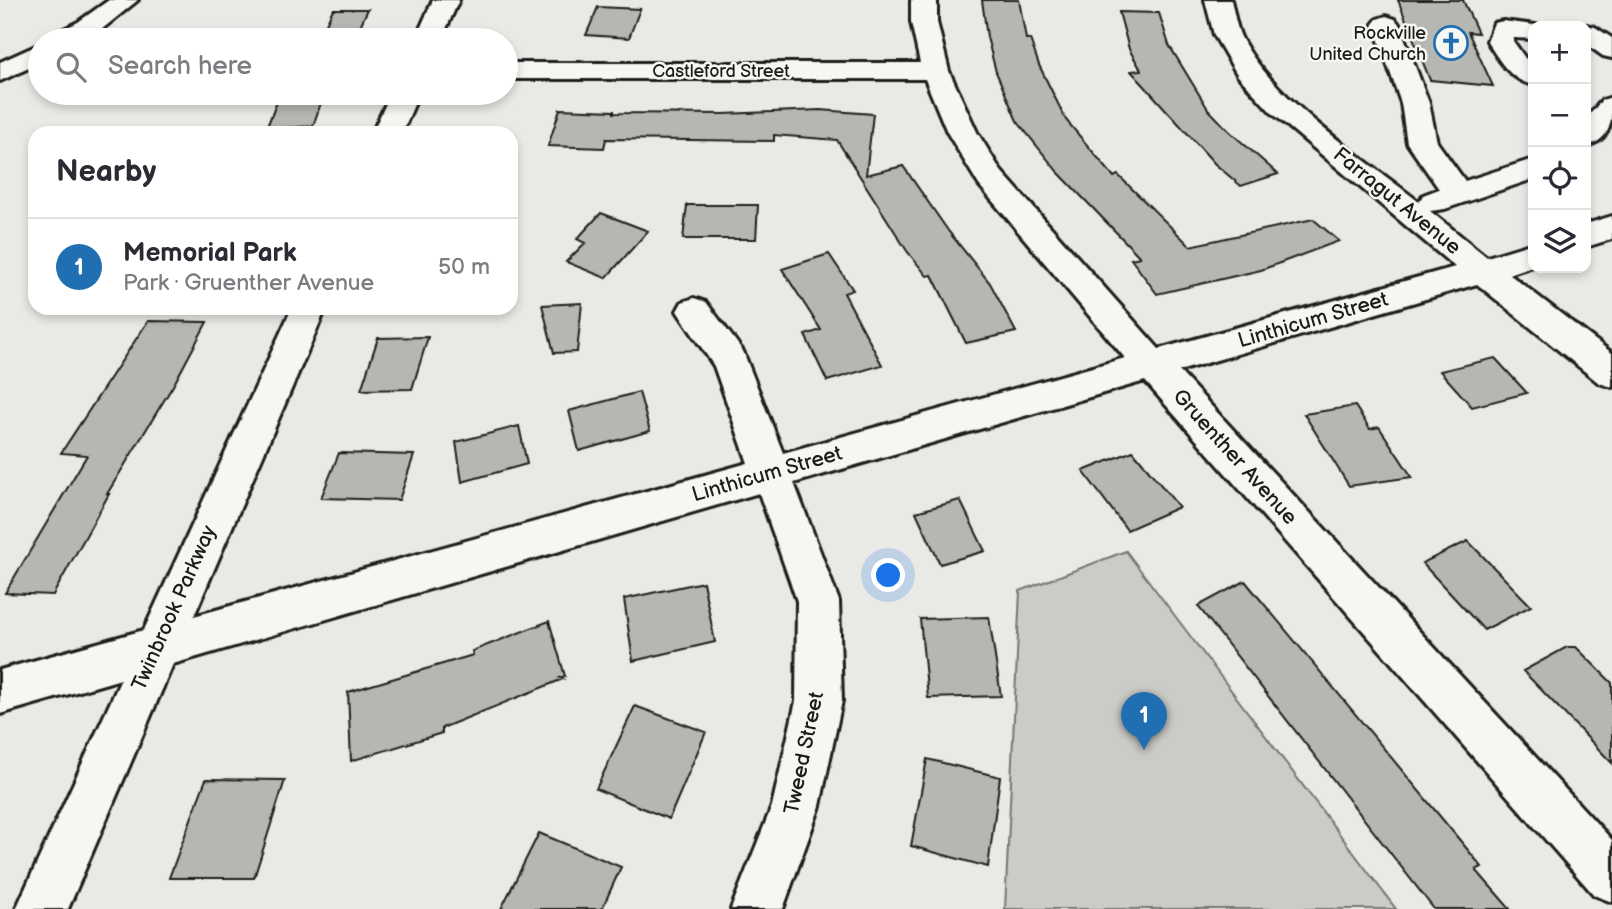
<!DOCTYPE html>
<html lang="en">
<head>
<meta charset="utf-8">
<style>
  :root { --surface:#fff; --page:#f2f2f3; --text:#2b2b33; --muted:#7c7c81; --line:#e1e1e2; --accent:#1f6fb2 }
  body { margin:0; font-family:"Balsamiq Sans",sans-serif; background:var(--page); color:var(--text) }
  .controls { position:absolute; right:21px; top:21px; display:grid; overflow:hidden; border-radius:14px; box-shadow:0 4px 10px #0003 }
  .controls button { width:63px; height:63px; display:grid; place-items:center; padding:0; border:0; border-bottom:2px solid var(--line); background:var(--surface); color:var(--text); font:35px sans-serif }
  .you { position:absolute; left:889px; top:576px; width:24px; height:24px; margin:-18px; border:5px solid #fff; border-radius:50%; background:#1a73e8; box-shadow:0 0 0 10px #1a73e833 }
  .badge { display:grid; place-items:center; width:46px; height:46px; border-radius:50%; background:var(--accent); color:#fff; font-size:23px; font-weight:700 }
  .pin { position:absolute; translate:-50% -58px; filter:drop-shadow(0 2px 4px #0008) }
  .pin::after { content:''; position:absolute; top:37px; width:24px; height:21px; background:inherit; clip-path:polygon(0 0,100% 0,50% 100%) }
  .list { margin:0; padding:0; list-style:none }
  h2 { display:flex; justify-content:space-between; align-items:center; height:91px; margin:0; padding:0 28px; font-size:30px }
  h2 small { font-size:23px; font-weight:400; color:var(--muted) }
  .list li { display:grid; grid-template-columns:46px 1fr auto; gap:21px; align-items:center; box-sizing:border-box; height:98px; padding:0 28px; border-top:2px solid var(--line) }
  .list b { display:block; font-size:26px; white-space:nowrap }
  .list p { margin:0; font-size:23px; white-space:nowrap; color:var(--muted) }
  .list em { font-size:23px; font-style:normal; color:var(--muted) }
  .icon { flex:none; width:38px; height:38px; fill:none; stroke:currentColor; stroke-width:2; stroke-linecap:round; stroke-linejoin:round }
  .map { position:relative; flex:none; width:1612px; height:909px; overflow:hidden }
  .search { position:absolute; background:var(--surface); box-shadow:0 4px 10px #0003; left:28px; top:28px; width:490px; height:77px; display:flex; align-items:center; gap:18px; box-sizing:border-box; padding:0 24px; border-radius:38px; color:var(--muted); font-size:26px }
  .panel { position:absolute; background:var(--surface); box-shadow:0 4px 10px #0003; left:28px; top:126px; width:490px; height:189px; border-radius:21px }
  .map>svg:first-child { display:block }
  .green { fill:#cbcbc7; stroke:#747472; stroke-width:2 }
  .building { fill:#b6b6b3; stroke:#1c1c1c; stroke-width:2 }
  .lines { fill:none; stroke-linecap:round; stroke-linejoin:round }
  .minor-casing { stroke:#1c1c1c; stroke-width:6 }
  .minor { fill:#f6f6f2; fill-rule:evenodd }
  .labels { text-anchor:middle; dominant-baseline:central; stroke-width:5; stroke-linejoin:round; paint-order:stroke }
  .far-poi-label { font-size:18px; fill:#1c1c1c; stroke:#f6f6f2; text-anchor:end }
  .far-street-label { font-size:18px; fill:#1c1c1c; stroke:#f6f6f2 }
  .street-label { font-size:21px; fill:#1c1c1c; stroke:#f6f6f2 }
</style>
</head>
<body>
<div class="map">
<svg width="1612" height="909" viewBox="0 0 1612 909">
  <rect width="100%" height="100%" fill="#e9e9e5"/>
  <filter id="ink" filterUnits="userSpaceOnUse"><feTurbulence type="fractalNoise" baseFrequency=".0143" numOctaves="2"/><feDisplacementMap in="SourceGraphic" scale="14" xChannelSelector="R" yChannelSelector="G"/><feConvolveMatrix kernelMatrix="1 2 1 2 8 2 1 2 1" color-interpolation-filters="sRGB"/></filter>
  <g filter="url(#ink)">
    <path class="green" d="M1126 551 1396 909H1005L1020 591Z"/>
    <path class="building" d="M982 0H1019L1026 39H1030L1039 65 1066 120 1114 177 1118 175 1190 246 1313 219 1339 241 1261 270 1157 294 1131 259 1140 257 1057 171 1017 121 996 72 987 37Z
      M1398 0H1463L1478 33 1468 32 1493 86 1430 80Z
      M598 7 640 9 629 38 586 35Z
      M333 9H368L355 37 319 38Z
      M1119 12 1159 13 1169 45 1208 109 1229 131 1278 174 1241 186 1215 164 1131 71 1141 70 1129 49Z
      M324 94 313 126 266 129 279 97Z
      M560 109 614 111V113L723 114 820 110 873 114 866 175 903 166 949 232 990 283 1016 332 966 343 932 275 927 276 907 251 837 140 774 135V141L606 139 604 148 548 146Z
      M687 205H758L756 239H683Z
      M601 213 648 231 606 278 566 262 585 243 577 239Z
      M829 254 853 290 844 293 882 365 827 381 805 335 821 330 782 269Z
      M582 303 577 352 554 353 542 305Z
      M148 321 207 322 174 384 107 494H109L53 595 5 593 87 455 61 453Z
      M428 337 412 389 361 390 378 338Z
      M1495 358 1527 393 1472 407 1440 371Z
      M639 392 650 431 579 451 569 411Z
      M1355 406 1370 429 1379 427 1412 477 1349 486 1304 414Z
      M519 426 527 464 462 482 456 442Z
      M1133 451 1179 507 1127 530 1083 471Z
      M339 453 414 455 399 500 321 498Z
      M960 500 985 551 940 564 916 512Z
      M1468 541 1531 606 1484 630 1422 563Z
      M1245 581 1482 867 1476 870 1510 909H1434L1198 606Z
      M703 582 715 642 633 661 624 599Z
      M989 617 1001 696 928 698 920 619Z
      M549 621 565 676 560 678 563 679 442 728V733L351 761 348 692 473 655 472 651Z
      M1567 647H1576L1612 683V763L1523 671Z
      M635 706 706 732 669 819 596 789Z
      M927 759 1000 777 988 867 911 846Z
      M206 779 285 780 254 878H169Z
      M539 833 621 867 602 909H501Z"/>
    <g class="lines">
      <g class="minor-casing">
        <path id="minor" d="M109 0H138L96 34 83 40H50L54 34 78 22Z
          M433 0H459L441 40H415Z
          M911 0H937V22L949 71 977 132 1001 171 1159 349 1455 267 1271 112 1238 76 1214 35 1205 0H1231C1234 12 1236 26 1241 37 1271 98 1365 159 1419 202L1423 195 1439 189 1407 143 1401 103 1373 24 1377 19 1386 16 1395 19 1399 24 1429 103 1437 142 1465 181 1533 159V179L1445 209 1430 211 1487 257 1533 243V266L1509 274 1612 353V387L1599 383 1477 284 1179 371 1612 840V902L1594 895 1145 381 794 483 839 601 842 701 820 806 783 909H731L772 806 796 701 797 601 759 493 173 664 68 909H16L121 679 0 714V670L144 630 292 308H326L194 616 748 463 714 366 677 311 682 302 694 298 706 302 743 351 783 453 1125 358 979 185 947 132 925 79H506V63H920L911 22Z
          M1503 21 1543 26H1533V39L1514 38 1513 41 1525 58 1533 64V85C1510 80 1499 60 1487 41L1494 23Z
          M1586 25 1595 27 1612 38V58L1603 56 1586 44V26H1582Z
          M40 44V63L0 81V62Z
          M391 93H419L402 133H372Z
          M1612 97C1612 120 1612 140 1586 146V119L1602 100Z
          M1612 216V239L1586 247V224Z"/>
      </g>
      <use href="#minor" class="minor"/>
    </g>
  </g>
  <defs>
    <g id="church-ring" transform="scale(1.75)"><circle r="9.5" fill="#f6f6f2" stroke="#1f6fb2" stroke-width="1.5"/><path d="M-1.2-6h2.4v3.5h3.3v2.4h-3.3V6h-2.4V-.1h-3.3v-2.4h3.3Z" fill="#1f6fb2"/></g>
  </defs>
  <g fill-rule="evenodd">
    <use href="#church-ring" x="1451" y="43"/>
  </g>
  <g class="labels">
    <g class="far-poi-label">
      <text x="1426" y="33">Rockville<tspan x="1426" dy="21">United Church</tspan></text>
    </g>
    <g class="far-street-label">
      <text x="721" y="71">Castleford Street</text>
    </g>
    <g class="street-label">
      <text transform="translate(1397 201) rotate(39)">Farragut Avenue</text>
      <text transform="translate(1313 320) rotate(-16)">Linthicum Street</text>
      <text transform="translate(1235 457) rotate(48)">Gruenther Avenue</text>
      <text transform="translate(767 474) rotate(-16)">Linthicum Street</text>
      <text transform="translate(174 608) rotate(-66)">Twinbrook Parkway</text>
      <text transform="translate(804 753) rotate(-78)">Tweed Street</text>
    </g>
  </g>
</svg>
<div class="controls">
<button>+</button>
<button>−</button>
<button><svg class="icon" aria-label="locate" viewBox="0 0 24 24"><circle cx="12" cy="12" r="6"/><path d="M12 2v4M12 18v4M2 12h4M18 12h4"/></svg></button>
<button><svg class="icon" aria-label="layers" viewBox="0 0 24 24"><path d="M12 4l9 5-9 5-9-5zM3 14l9 5 9-5"/></svg></button>
</div>
<div class="you"></div>
<div class="pin badge" style="left:1144px;top:750px">1</div>
<div class="search"><svg class="icon" aria-label="search" viewBox="0 0 24 24"><circle cx="10" cy="10" r="6"/><path d="M15 15l6 6"/></svg>Search here</div>
<section class="panel">
<h2>Nearby<small></small></h2>
<ul class="list">
<li><span class="badge">1</span><div><b>Memorial Park</b><p>Park · Gruenther Avenue</p></div><em>50 m</em></li>
</ul>
</section>
</div>
</body>
</html>
